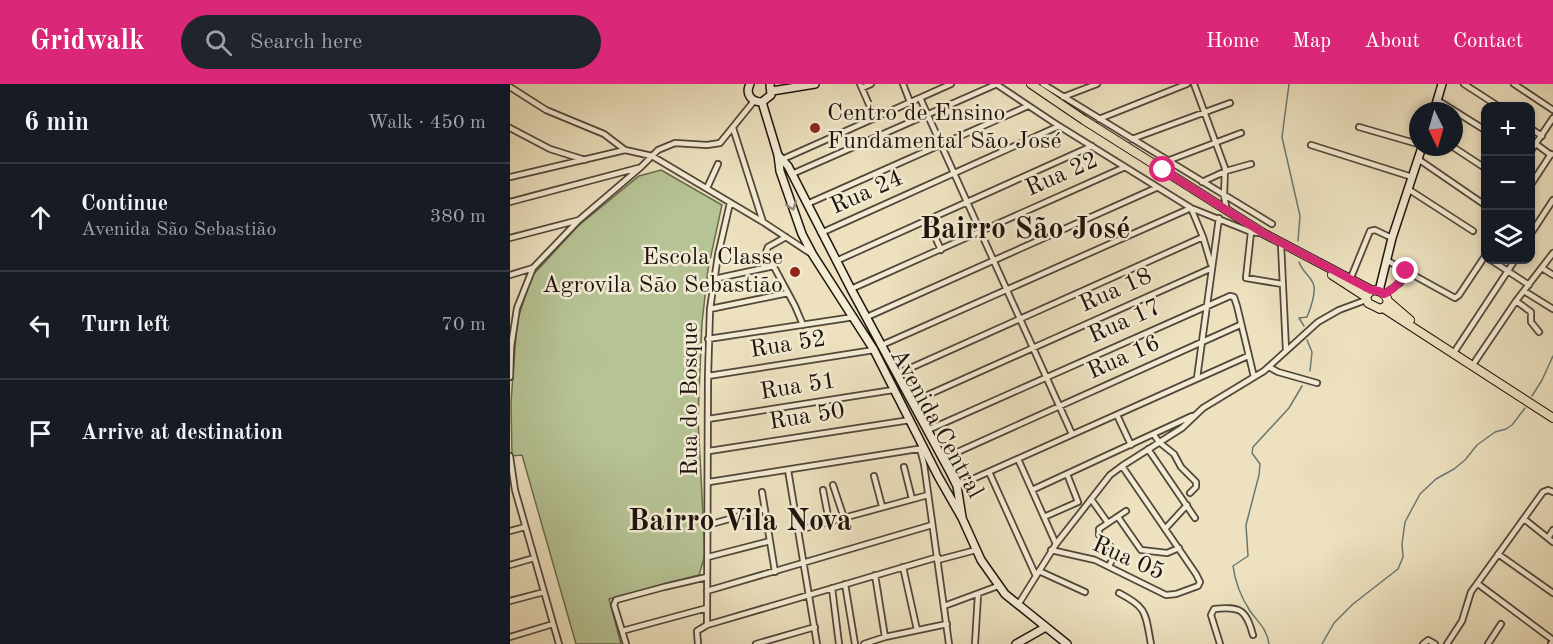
<!DOCTYPE html>
<html lang="en">
<head>
<meta charset="utf-8">
<style>
  :root { --surface:#171b24; --page:#20242c; --text:#f1f3f6; --muted:#9ea1a6; --line:#363941; --accent:#db2777 }
  body { margin:0; font-family:"Old Standard TT",serif; background:var(--page); color:var(--text) }
  .controls { position:absolute; right:18px; top:18px; display:grid; overflow:hidden; border-radius:12px; box-shadow:0 3px 9px #0003 }
  .controls button { width:54px; height:54px; display:grid; place-items:center; padding:0; border:0; border-bottom:2px solid var(--line); background:var(--surface); color:var(--text); font:30px sans-serif }
  .compass { position:absolute; left:899px; top:18px; width:54px; height:54px; border-radius:50%; background:var(--surface); box-shadow:0 3px 9px #0003; rotate:175deg }
  .stop { position:absolute; width:18px; height:18px; margin:-14px; border:4px solid #db2777; border-radius:50%; background:#fff }
  .stop.end { background:#db2777; border-color:#fff; box-shadow:0 2px 6px #0008 }
  .list { margin:0; padding:0; list-style:none }
  h2 { display:flex; justify-content:space-between; align-items:center; height:78px; margin:0; padding:0 24px; font-size:26px }
  h2 small { font-size:20px; font-weight:400; color:var(--muted) }
  .list li { display:grid; grid-template-columns:39px 1fr auto; gap:18px; align-items:center; box-sizing:border-box; height:108px; padding:0 24px; border-top:2px solid var(--line) }
  .list b { display:block; font-size:22px; white-space:nowrap }
  .list p { margin:0; font-size:20px; white-space:nowrap; color:var(--muted) }
  .list em { font-size:20px; font-style:normal; color:var(--muted) }
  .icon { flex:none; width:33px; height:33px; fill:none; stroke:currentColor; stroke-width:2; stroke-linecap:round; stroke-linejoin:round }
  .map { position:relative; flex:none; width:1043px; height:560px; overflow:hidden }
  header { display:flex; align-items:center; gap:36px; box-sizing:border-box; height:84px; padding:0 30px; background:var(--accent); color:#fff }
  header strong { font-size:28px }
  nav { display:flex; gap:33px; margin-inline-start:auto; font-size:21px }
  .search { width:420px; height:54px; background:var(--page); display:flex; align-items:center; gap:15px; box-sizing:border-box; padding:0 21px; border-radius:33px; color:var(--muted); font-size:22px }
  main { display:flex }
  aside { flex:1; background:var(--surface) }
  .map>svg:first-child { display:block }
  .green { fill:#b6c394; stroke:#6a6b50; stroke-width:1.5 }
  .lines { fill:none; stroke-linecap:round; stroke-linejoin:round }
  .stream { stroke:#697874; stroke-width:1.5 }
  .street-casing { stroke:#52463a; stroke-width:8 }
  .secondary-casing { stroke:#1f130d; stroke-width:10 }
  .primary-casing { stroke:#1f130d; stroke-width:10 }
  .street { stroke:#f3ecd5; stroke-width:4.5 }
  .secondary { stroke:#f3ecd5; stroke-width:7 }
  .primary { stroke:#ede1bf; stroke-width:8 }
  .oneway { stroke:#948a7b }
  .route { stroke:#db2777; stroke-width:8 }
  .poi-dot { fill:#8f2418; stroke:#f3ecd5; stroke-width:2 }
  .labels { text-anchor:middle; dominant-baseline:central; stroke-width:5; stroke-linejoin:round; paint-order:stroke }
  .poi-label { font-size:24px; fill:#1f130d; stroke:#f3ecd5; text-anchor:start }
  .street-label { font-size:24px; fill:#1f130d; stroke:#f3ecd5 }
  .district-label { font-size:30px; font-weight:bold; fill:#1f130d; stroke:#f3ecd5 }
</style>
</head>
<body>
<header>
<strong>Gridwalk</strong>
<div class="search"><svg class="icon" aria-label="search" viewBox="0 0 24 24"><circle cx="10" cy="10" r="6"/><path d="M15 15l6 6"/></svg>Search here</div>
<nav><a>Home</a><a>Map</a><a>About</a><a>Contact</a></nav>
</header>
<main>
<aside>
<h2>6 min<small>Walk · 450 m</small></h2>
<ul class="list">
<li><svg class="icon" aria-label="ahead" viewBox="0 0 24 24"><path d="M12 20V5M6 11l6-6 6 6"/></svg><div><b>Continue</b><p>Avenida São Sebastião</p></div><em>380 m</em></li>
<li><svg class="icon" aria-label="left" viewBox="0 0 24 24"><path d="M17 20v-9H6M10 6l-5 5 5 5"/></svg><div><b>Turn left</b></div><em>70 m</em></li>
<li><svg class="icon" aria-label="arrive" viewBox="0 0 24 24"><path d="M6 21V4h12l-3 4 3 4H6"/></svg><div><b>Arrive at destination</b></div></li>
</ul>
</aside>
<div class="map">
<svg width="1043" height="560" viewBox="0 0 1043 560">
  <rect width="100%" height="100%" fill="#ede1bf"/>
  <filter id="stains"><feTurbulence type="fractalNoise" baseFrequency=".00333" numOctaves="4"/><feColorMatrix values="0 0 0 0 .2 0 0 0 0 .09 0 0 0 0 .02 0 0 0 .5 -.17"/></filter>
  <radialGradient id="worn" r=".72"><stop offset=".6" stop-color="#630" stop-opacity="0"/><stop offset="1" stop-color="#630" stop-opacity=".3"/></radialGradient>
  <path class="green" d="M151 86 212 121 198 185 192 239 188 334 195 471 189 491 99 515 111 560H66L12 371 2 372 1 318 7 237 22 192 68 142 129 92Z"/>
  <g class="lines">
    <path class="stream" d="M779 0 772 53 790 132 788 157
      M789 178C792 187 799 191 803 199 807 207 800 226 797 233L789 234 794 242
      M797 256 802 268 800 287
      M1022 312 1032 296 1043 272
      M759 560C757 545 748 538 740 527 731 513 725 498 723 482L738 472 736 441 749 391 750 380 742 369 743 363 779 324 792 302
      M812 560 824 539 843 520 888 485 893 473 892 460 895 438 910 410 926 395 944 385 955 376 967 361 985 348 996 345 1002 341 1015 324"/>
    <g class="street-casing">
      <path id="street" d="M350 0 365 34
        M393 0 400 18
        M486 0 549 42 681 124 741 148 749 149
        M533 0 762 140
        M684 0 715 84 714 112 717 127
        M954 0 988 22
        M1004 0 1043 26
        M0 3 36 26 94 50 115 66
        M352 4 361 0
        M553 13 587 0
        M410 14 562 350
        M927 16 975 46
        M589 35 677 0
        M849 43 908 60
        M0 44 40 65 75 76
        M223 44 253 138
        M1020 44 1032 52
        M622 55 720 19
        M1026 60 1041 71
        M801 61 902 93
        M943 63 975 84
        M1020 68 1043 34
        M273 75 441 0
        M908 75 975 121
        M657 77 731 49
        M282 90 487 0
        M0 93 115 66 142 72 253 138 303 171
        M692 98 716 87 741 80
        M1020 102 1041 70
        M197 104 208 80
        M898 105 963 147
        M0 118 128 84
        M297 120 518 22
        M681 124 693 153 701 180
        M418 137 431 166
        M741 148 736 194 772 200
        M311 149 549 42
        M1020 151 1043 116
        M276 153 258 163 256 168 285 222 293 241
        M0 154 69 136
        M771 160 776 266
        M876 176 945 214 949 211 975 172
        M981 176 1019 201
        M326 177 582 62
        M1032 184 1043 191
        M0 191 23 184
        M204 195 264 182
        M840 196 860 147 865 146 882 154
        M341 205 615 83
        M1014 207 1043 225
        M874 210 890 199 896 187
        M1006 217 1021 228V238L1029 248
        M200 225 278 209
        M357 233 646 104
        M198 255 344 233
        M372 261 681 124
        M943 270 1005 176
        M962 282 1006 217 1043 169
        M759 283 768 288 807 299
        M387 290 693 153
        M198 292 364 266
        M0 293 1 263 7 224 23 184 69 136 131 83 148 66 165 59 197 61 210 59 244 17
        M687 294 709 134
        M402 318 702 184
        M607 331 621 361
        M198 335 383 306
        M418 346 720 212 724 213 727 222 744 293
        M644 351 649 358 664 370 671 383 686 398V403L680 409
        M410 365 414 380 439 560
        M638 365 685 434
        M199 367 400 336
        M0 372 5 406 49 560
        M432 375 730 241
        M508 375 546 460
        M394 383 402 415
        M278 386 307 560
        M479 388 526 492
        M364 392 372 422
        M199 398 414 364
        M323 401 334 434
        M447 402 738 272
        M313 406 319 437
        M522 406 682 332
        M252 408 265 488
        M581 415 598 439 589 445V451L606 468 599 482
        M534 433 568 418 557 390
        M608 433 631 466 657 469 669 464
        M1014 435 1043 458
        M598 439 616 427
        M198 441 255 425
        M655 445 677 421
        M289 446 418 411
        M0 447 15 443
        M1038 454 1043 446
        M541 466 585 476 656 511 666 510 688 502 690 498 686 490 612 382
        M988 470 1043 509
        M198 473 260 457
        M428 476 466 466
        M0 481 24 474
        M393 483 407 546
        M529 487 575 508
        M365 491 375 553
        M335 500 345 560
        M968 500 1043 556
        M322 504 329 560
        M197 507 422 441
        M609 509C638 524 635 529 641 560
        M0 517 34 508
        M508 521 546 460 600 391 612 382 672 344 693 324 754 287 808 238 829 226 856 216
        M434 522 488 502
        M197 541 198 292 200 225 208 171 220 119
        M112 547 197 524
        M0 553 43 540
        M116 560 104 521 106 516 154 503 197 493
        M188 560 187 547 197 541 428 473
        M246 560 305 543
        M354 560 375 553 437 540
        M465 560 468 511
        M710 560 701 531 704 525C731 522 736 526 743 551
        M913 560 918 556 925 560
        M937 560 952 537 961 508 1033 408 1038 406 1043 408
        M978 560 991 540"/>
    </g>
    <g class="secondary-casing">
      <path id="secondary" d="M240 0C235 10 241 18 252 18L261 11 260 0
        M262 7 305 0
        M252 18 268 71 270 87 292 150 303 171 364 266 428 392 452 434 471 476 495 510 557 560
        M924 27 932 0
        M268 71 278 82 341 205 439 386 447 402 452 433
        M869 207 882 154 912 63
        M506 560 536 543
        M1042 560 1043 559"/>
    </g>
    <g class="primary-casing">
      <path id="primary" d="M521 0 574 36 753 149 861 206
        M822 191 856 213
        M861 206C869 206 876 209 878 217L876 222 870 225 858 219 856 213Z
        M878 217 900 236
        M873 224 1043 334"/>
    </g>
    <use href="#street" class="street"/>
    <use href="#secondary" class="secondary"/>
    <use href="#primary" class="primary"/>
  </g>
  <defs><path id="oneway-chevron" d="M-2-3.5L2.5 0L-2 3.5" fill="none" stroke-width="1.6" stroke-linecap="round" stroke-linejoin="round" transform="scale(1.5)"/></defs>
  <use class="oneway" href="#oneway-chevron" transform="translate(282 122) rotate(72)"/>
  <g class="lines">
    <path class="route" d="M653 86 753 149 861 206 869 207 874 210C885 205 890 198 896 187"/>
  </g>
  <g class="poi-dot">
    <circle cx="305" cy="44" r="6"/>
    <circle cx="285" cy="188" r="6"/>
  </g>
  <g class="labels">
    <g class="poi-label">
      <text x="317" y="30">Centro de Ensino<tspan x="317" dy="28">Fundamental São José</tspan></text>
      <text x="273" y="174" text-anchor="end">Escola Classe<tspan x="273" dy="28">Agrovila São Sebastião</tspan></text>
    </g>
    <g class="street-label">
      <text transform="translate(552 91) rotate(-24)">Rua 22</text>
      <text transform="translate(357 109) rotate(-24)">Rua 24</text>
      <text transform="translate(606 207) rotate(-24)">Rua 18</text>
      <text transform="translate(615 238) rotate(-24)">Rua 17</text>
      <text transform="translate(278 261) rotate(-9)">Rua 52</text>
      <text transform="translate(614 274) rotate(-24)">Rua 16</text>
      <text transform="translate(288 303) rotate(-9)">Rua 51</text>
      <text transform="translate(181 315) rotate(-90)">Rua do Bosque</text>
      <text transform="translate(297 333) rotate(-9)">Rua 50</text>
      <text transform="translate(426 340) rotate(61)">Avenida Central</text>
      <text transform="translate(618 475) rotate(24)">Rua 05</text>
    </g>
    <g class="district-label">
      <text x="515" y="146">Bairro São José</text>
      <text x="230" y="438">Bairro Vila Nova</text>
    </g>
  </g>
  <rect width="100%" height="100%" filter="url(#stains)"/>
  <rect width="100%" height="100%" fill="url(#worn)"/>
</svg>
<div class="controls">
<button>+</button>
<button>−</button>
<button><svg class="icon" aria-label="layers" viewBox="0 0 24 24"><path d="M12 4l9 5-9 5-9-5zM3 14l9 5 9-5"/></svg></button>
</div>
<svg class="compass" viewBox="-18 -18 36 36"><path d="M0-13l5 13h-10z" fill="#e53935"/><path d="M0 13l5-13h-10z" fill="#9ea1a6"/></svg>
<div class="stop" style="left:653px;top:86px"></div>
<div class="stop end" style="left:896px;top:187px"></div>
</div>
</main>
</body>
</html>
